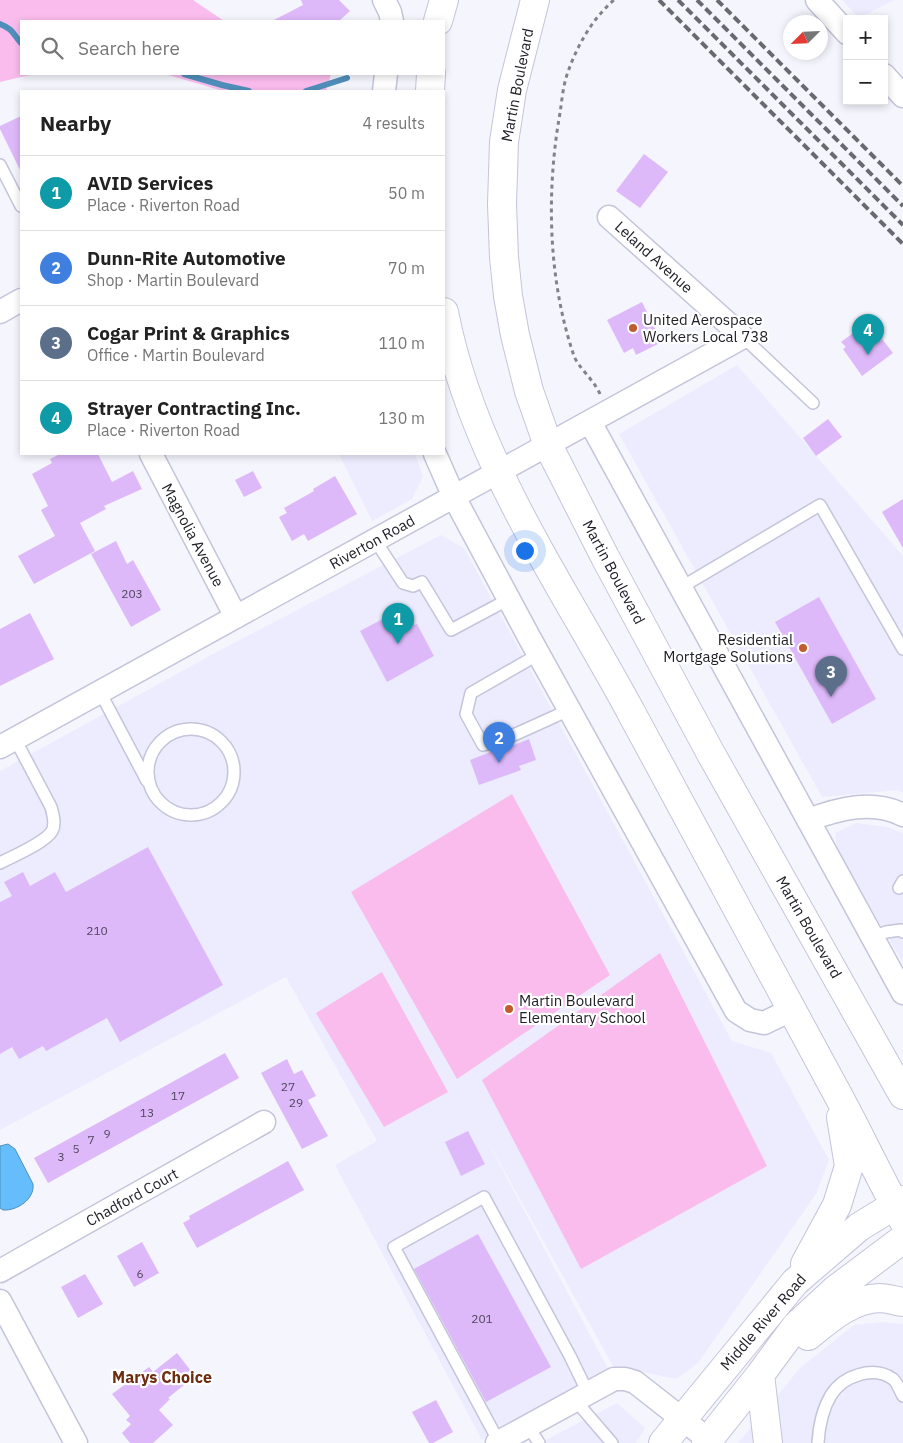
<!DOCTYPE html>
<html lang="en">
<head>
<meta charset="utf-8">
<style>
  :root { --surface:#fff; --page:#f2f2f2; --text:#222; --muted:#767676; --line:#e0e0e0; --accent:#c15c2c }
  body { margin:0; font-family:"IBM Plex Sans",sans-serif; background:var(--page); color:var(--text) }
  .controls { position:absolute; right:15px; top:15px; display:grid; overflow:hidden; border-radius:0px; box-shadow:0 2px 8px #0003 }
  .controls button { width:45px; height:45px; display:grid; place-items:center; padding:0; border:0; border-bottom:1px solid var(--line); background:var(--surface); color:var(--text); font:25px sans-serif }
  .compass { position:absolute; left:783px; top:15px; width:45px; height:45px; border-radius:50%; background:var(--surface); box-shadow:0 2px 8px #0003; rotate:246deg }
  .you { position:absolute; left:524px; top:550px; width:18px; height:18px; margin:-12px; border:4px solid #fff; border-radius:50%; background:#1a73e8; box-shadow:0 0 0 8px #1a73e833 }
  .badge { display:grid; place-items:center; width:32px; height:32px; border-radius:50%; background:var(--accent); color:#fff; font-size:16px; font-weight:700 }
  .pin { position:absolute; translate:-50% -41px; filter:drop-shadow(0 1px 2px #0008) }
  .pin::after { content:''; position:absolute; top:26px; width:18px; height:15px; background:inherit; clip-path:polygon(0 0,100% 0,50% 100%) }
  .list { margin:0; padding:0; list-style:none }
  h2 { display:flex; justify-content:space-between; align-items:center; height:65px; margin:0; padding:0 20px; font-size:21px }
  h2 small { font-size:16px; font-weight:400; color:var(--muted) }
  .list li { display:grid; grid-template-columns:32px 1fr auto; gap:15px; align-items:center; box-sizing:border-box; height:75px; padding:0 20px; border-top:1px solid var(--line) }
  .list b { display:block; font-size:19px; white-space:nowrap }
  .list p { margin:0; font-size:16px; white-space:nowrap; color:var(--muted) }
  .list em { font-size:16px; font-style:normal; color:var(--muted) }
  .icon { flex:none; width:28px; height:28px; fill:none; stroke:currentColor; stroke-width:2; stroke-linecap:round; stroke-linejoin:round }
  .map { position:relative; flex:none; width:903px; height:1443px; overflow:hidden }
  .search { position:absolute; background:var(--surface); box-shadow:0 2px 8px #0003; left:20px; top:20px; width:425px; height:55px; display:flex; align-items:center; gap:12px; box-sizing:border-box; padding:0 18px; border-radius:0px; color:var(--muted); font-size:19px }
  .panel { position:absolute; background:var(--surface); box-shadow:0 2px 8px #0003; left:20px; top:90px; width:425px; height:365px; border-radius:0px }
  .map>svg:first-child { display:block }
  .built { fill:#ececfe }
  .green { fill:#fabced }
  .water { fill:#65befb; stroke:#508fbc }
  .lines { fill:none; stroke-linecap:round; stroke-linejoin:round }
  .stream { stroke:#508fbc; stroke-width:6 }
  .building { fill:#deb9fa }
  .lane-casing { stroke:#c4c4da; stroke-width:14 }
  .street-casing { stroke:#c4c4da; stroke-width:25 }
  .secondary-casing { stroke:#c4c4da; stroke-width:30 }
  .path { stroke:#82828b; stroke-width:3; stroke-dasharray:4 4; stroke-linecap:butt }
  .lane { stroke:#fff; stroke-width:11 }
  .street { stroke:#fff; stroke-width:22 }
  .secondary { stroke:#fff; stroke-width:28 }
  .rail { stroke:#696972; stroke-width:4; stroke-dasharray:8 4; stroke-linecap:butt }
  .poi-dot { fill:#c15c2c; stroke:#fff; stroke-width:2 }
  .labels { text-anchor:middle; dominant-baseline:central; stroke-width:4.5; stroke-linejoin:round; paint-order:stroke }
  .number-label { font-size:12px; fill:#50465c }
  .street-label { font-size:15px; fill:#202028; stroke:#fff }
  .poi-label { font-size:15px; fill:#202028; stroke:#fff; text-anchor:start }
  .neighbourhood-label { font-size:16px; font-weight:bold; fill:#6c2c0d; stroke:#fff }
</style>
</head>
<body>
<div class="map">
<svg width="903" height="1443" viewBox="0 0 903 1443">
  <rect width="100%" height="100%" fill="#f5f5fe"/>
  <path class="built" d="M842 0H894L859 18Z
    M737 365 903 556V793L898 790 822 797 619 434Z
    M339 454H415L423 477 412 499 372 521Z
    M441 535 464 548 732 1041 771 1053 829 1160 816 1194 698 1363 676 1379 613 1366 482 1131 608 1369 482 1440 335 1165 377 1141 286 977 0 1130V771L213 654Z
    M856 823 887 827 903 833V963L837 851 835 833Z
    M881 1322 903 1324V1443H738L800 1368 854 1325Z
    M617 1403 645 1428 636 1443H540Z"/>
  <path class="green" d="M0 0H193L224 21H21V74H34L0 82Z
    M165 74H331L326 91H223Z
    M512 794 610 975 457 1079 351 892Z
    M660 953 767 1166 581 1269 482 1080Z
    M382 972 448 1092 384 1127 316 1013Z"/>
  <path class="water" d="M8 1144 15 1149 33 1184C35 1199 17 1211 3 1210L0 1208V1146Z"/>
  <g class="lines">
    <path class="stream" d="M0 24C13 29 13 34 21 43
      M184 74 222 85 249 91
      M306 91 347 78"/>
  </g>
  <path class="building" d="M301 0H339L350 11 339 21H272L303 5Z
    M21 116V172L0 129V126Z
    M644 154 668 172 640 208 616 191Z
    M642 302 662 342 636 355 633 348 624 353 607 320Z
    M864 325 868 331 871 329 880 341 882 339 893 353 862 376 843 349 846 347 841 342Z
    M828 419 842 437 816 456 803 438Z
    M60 454H98L112 482 133 471 142 489 104 506 106 509 80 523 95 551 34 584 18 556 55 536 41 510 48 506 32 474 52 463 50 459Z
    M253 471 262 488 244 497 235 480Z
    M335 476 357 514 308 541 304 534 292 541 279 517 287 513 284 508 314 491 313 489Z
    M903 499V548L882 512Z
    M116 541 127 564 133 560 161 610 131 627 91 554Z
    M819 597 876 699 832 724 775 622Z
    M405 607 415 625 417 624 434 656 387 682 360 631Z
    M30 613 54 659 0 686V629Z
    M529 739 536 760 519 766 521 770 479 785 470 760 511 744 512 746Z
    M148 847 223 985 120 1042 107 1018 46 1051 43 1046 19 1059 12 1047 0 1054V902L12 896 4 882 23 872 30 886 55 872 66 892Z
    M225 1053 239 1078 48 1183 34 1158Z
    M287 1059 294 1074 302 1070 316 1096 308 1100 328 1136 302 1149 261 1073Z
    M468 1131 485 1164 461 1176 445 1142Z
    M288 1161 304 1190 197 1248 183 1223 190 1219 189 1216Z
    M478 1234 551 1367 486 1402 414 1269Z
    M142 1242 159 1273 134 1287 117 1256Z
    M85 1274 103 1304 78 1318 61 1287Z
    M177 1353 195 1376 168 1398 170 1399 159 1410 173 1425 153 1443H130L122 1433 131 1424 126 1420 130 1416 112 1394 149 1367 153 1372Z
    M436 1400 453 1432 433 1443H429L412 1412Z"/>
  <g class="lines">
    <g class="lane-casing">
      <path id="lane" d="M0 165 21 206
        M743 337 813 403
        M375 540 403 583 413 586 422 582 451 630 509 599
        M680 588 820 505 903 649
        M539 654 471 693 466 714 483 745 516 734 569 710
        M100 692 147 781
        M148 772a43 43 0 1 1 86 0a43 43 0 1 1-86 0Z
        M0 863C13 856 45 843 52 831 56 824 53 815 51 807L15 739
        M899 888 903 881
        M872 937 886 932 901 930 903 932
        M575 1400 612 1443
        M528 1426 539 1443
        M499 1442 394 1247 484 1197 570 1356 588 1393
        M818 1443C819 1426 822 1410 831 1395 843 1376 873 1365 893 1379 897 1382 900 1391 903 1396"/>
    </g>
    <g class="street-casing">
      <path id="street" d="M384 0 390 12 392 21
        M817 0 847 33
        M884 75 903 96
        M384 91 386 74
        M0 312 21 300
        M590 422 903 993
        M151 454 236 617
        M435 454 454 497 529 637 736 1011 750 1020 764 1023 793 1009
        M0 747 743 337 609 217
        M808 820C838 809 873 799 903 815
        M0 1271 264 1122
        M0 1301 76 1443
        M497 1443 614 1379H625L635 1382 709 1440"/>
    </g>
    <g class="secondary-casing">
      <path id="secondary" d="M535 0 512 90 504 142 502 204 504 257 508 296 515 335 529 391 548 445 605 557 710 752 903 1095
        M438 21 444 0
        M430 91 431 74
        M444 312C472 458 562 584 632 714 699 837 766 960 832 1084 857 1129 878 1175 903 1220
        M805 1264 837 1205 849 1166 841 1117
        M808 1336C829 1319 851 1299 880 1298 887 1298 896 1301 903 1302
        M760 1375 768 1443
        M663 1443 795 1282 859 1227 903 1200
        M706 1443 760 1375 796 1326 835 1290 903 1239"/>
    </g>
    <path class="path" d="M600 394C594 380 578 367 574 356 548 280 546 192 560 113 562 100 563 85 568 72 577 46 592 19 614 0"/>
    <use href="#lane" class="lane"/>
    <use href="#street" class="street"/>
    <use href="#secondary" class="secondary"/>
    <path class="rail" d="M659 0 903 244
      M678 0 903 225
      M697 0 903 206
      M717 0 903 186"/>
  </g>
  <g class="poi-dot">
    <circle cx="633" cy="328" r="5"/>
    <circle cx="803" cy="648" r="5"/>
    <circle cx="509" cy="1009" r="5"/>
  </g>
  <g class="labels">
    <g class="number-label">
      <text x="132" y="593">203</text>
      <text x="97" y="930">210</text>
      <text x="288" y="1086">27</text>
      <text x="178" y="1095">17</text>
      <text x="296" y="1102">29</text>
      <text x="147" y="1112">13</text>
      <text x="107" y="1133">9</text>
      <text x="91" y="1139">7</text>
      <text x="76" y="1148">5</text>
      <text x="61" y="1156">3</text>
      <text x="140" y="1273">6</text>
      <text x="482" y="1318">201</text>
    </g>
    <g class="street-label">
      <text transform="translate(517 85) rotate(-79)">Martin Boulevard</text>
      <text transform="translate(654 257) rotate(42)">Leland Avenue</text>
      <text transform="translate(193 535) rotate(62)">Magnolia Avenue</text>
      <text transform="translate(372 542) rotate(-29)">Riverton Road</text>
      <text transform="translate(614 572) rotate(62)">Martin Boulevard</text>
      <text transform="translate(809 927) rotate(60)">Martin Boulevard</text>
      <text transform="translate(132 1197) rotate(-29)">Chadford Court</text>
      <text transform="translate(763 1322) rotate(-49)">Middle River Road</text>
    </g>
    <g class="poi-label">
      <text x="643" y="319">United Aerospace<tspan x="643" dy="17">Workers Local 738</tspan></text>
      <text x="793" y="639" text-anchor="end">Residential<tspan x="793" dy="17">Mortgage Solutions</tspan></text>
      <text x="519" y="1000">Martin Boulevard<tspan x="519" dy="17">Elementary School</tspan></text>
    </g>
    <g class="neighbourhood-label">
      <text x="162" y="1377">Marys Choice</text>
    </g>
  </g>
</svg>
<div class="controls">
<button>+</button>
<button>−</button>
</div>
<svg class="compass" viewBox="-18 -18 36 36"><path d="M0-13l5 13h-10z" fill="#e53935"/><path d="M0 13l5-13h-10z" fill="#767676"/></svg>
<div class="you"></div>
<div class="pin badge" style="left:398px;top:644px;background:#0f9aa8">1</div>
<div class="pin badge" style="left:499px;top:763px;background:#3f7fe0">2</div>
<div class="pin badge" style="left:831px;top:697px;background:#5c6f8a">3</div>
<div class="pin badge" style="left:868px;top:355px;background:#0f9aa8">4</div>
<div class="search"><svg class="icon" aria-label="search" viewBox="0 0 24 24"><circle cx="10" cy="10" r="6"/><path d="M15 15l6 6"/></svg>Search here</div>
<section class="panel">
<h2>Nearby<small>4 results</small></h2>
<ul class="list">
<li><span class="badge" style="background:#0f9aa8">1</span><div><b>AVID Services</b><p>Place · Riverton Road</p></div><em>50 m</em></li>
<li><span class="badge" style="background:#3f7fe0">2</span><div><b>Dunn-Rite Automotive</b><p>Shop · Martin Boulevard</p></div><em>70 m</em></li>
<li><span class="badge" style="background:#5c6f8a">3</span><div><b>Cogar Print &amp; Graphics</b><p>Office · Martin Boulevard</p></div><em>110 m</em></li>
<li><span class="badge" style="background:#0f9aa8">4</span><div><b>Strayer Contracting Inc.</b><p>Place · Riverton Road</p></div><em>130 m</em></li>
</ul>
</section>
</div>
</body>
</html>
